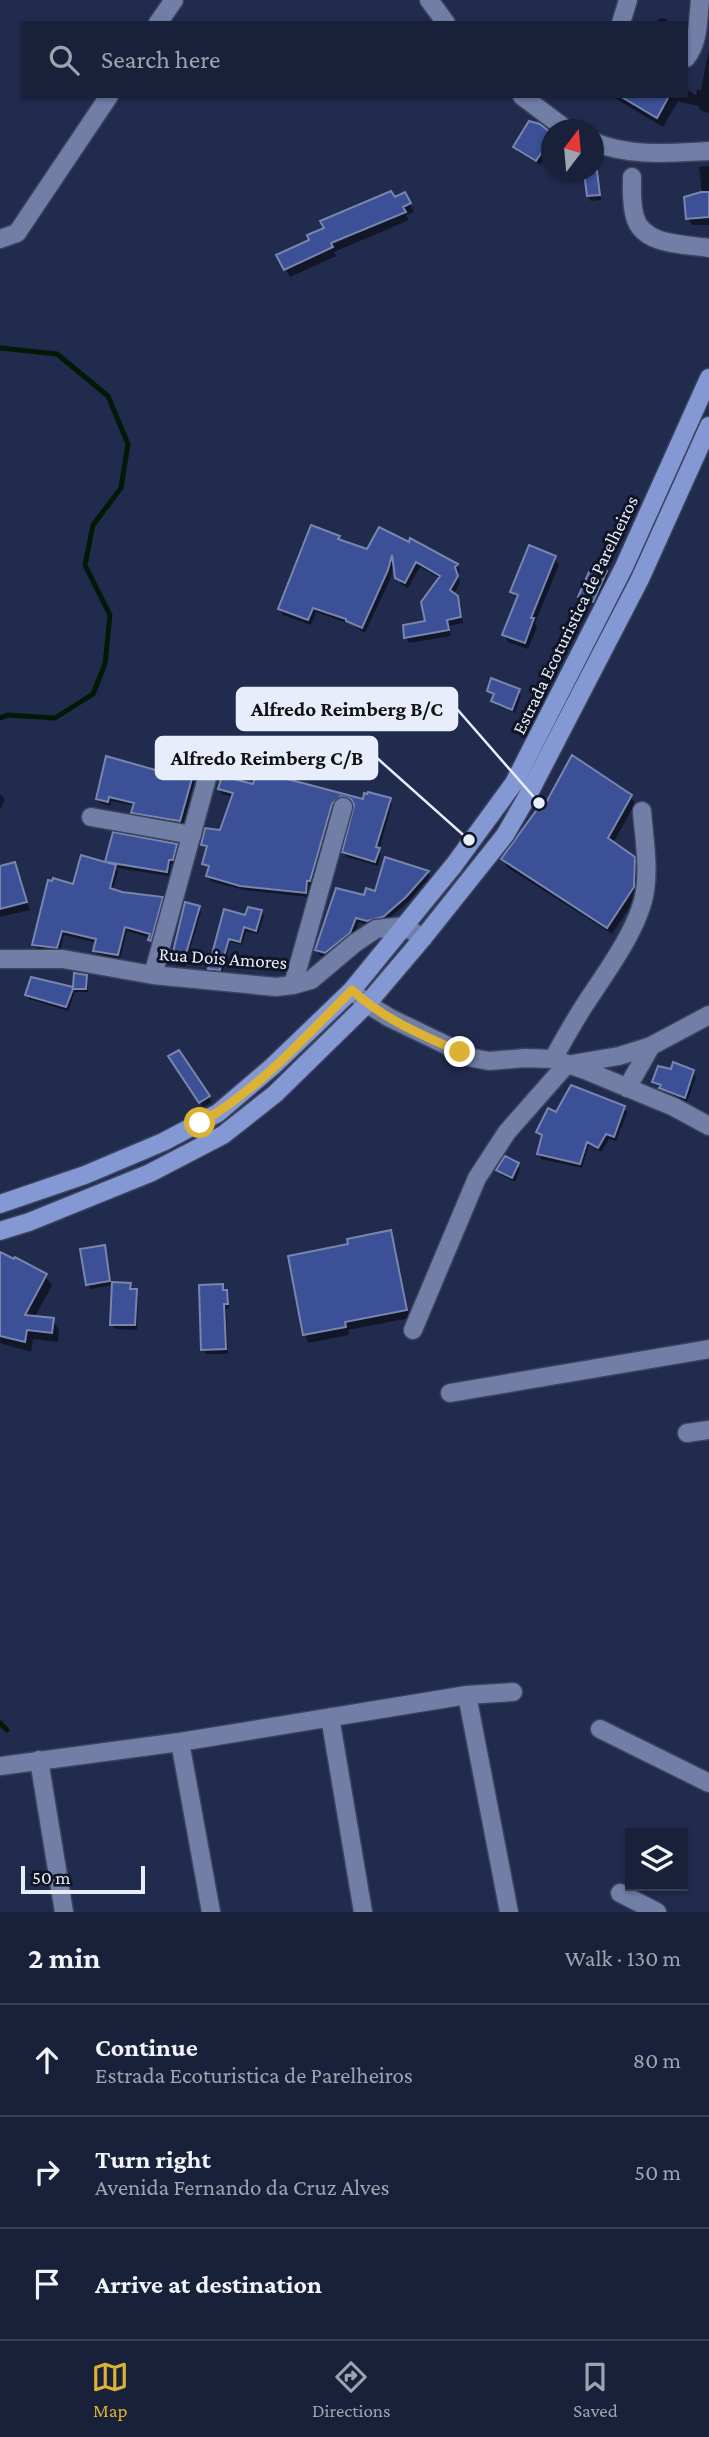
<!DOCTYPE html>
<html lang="en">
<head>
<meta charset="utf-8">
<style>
  :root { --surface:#19203a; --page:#222842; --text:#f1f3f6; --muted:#9fa3af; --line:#373e54; --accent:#dbb233 }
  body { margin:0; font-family:"Crimson Pro",serif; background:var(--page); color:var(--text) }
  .controls { position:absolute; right:21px; bottom:21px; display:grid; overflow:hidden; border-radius:0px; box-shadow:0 2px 5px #0004 }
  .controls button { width:63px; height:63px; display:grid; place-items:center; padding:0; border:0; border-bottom:2px solid var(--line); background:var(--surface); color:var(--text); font:35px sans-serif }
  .compass { position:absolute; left:541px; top:119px; width:63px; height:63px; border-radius:50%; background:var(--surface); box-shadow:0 2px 5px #0004; rotate:16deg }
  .scale { position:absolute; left:21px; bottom:18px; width:124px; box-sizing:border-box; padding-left:7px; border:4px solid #e8edfb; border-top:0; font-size:19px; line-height:24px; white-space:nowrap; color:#e8edfb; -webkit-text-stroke:5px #101525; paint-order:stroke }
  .stop { position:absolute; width:21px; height:21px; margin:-16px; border:5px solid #dbb233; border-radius:50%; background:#fff }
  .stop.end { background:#dbb233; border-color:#fff; box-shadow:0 2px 7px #0008 }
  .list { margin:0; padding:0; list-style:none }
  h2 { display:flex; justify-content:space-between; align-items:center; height:91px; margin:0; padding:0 28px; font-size:30px }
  h2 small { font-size:23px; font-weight:400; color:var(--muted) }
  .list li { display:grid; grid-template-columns:46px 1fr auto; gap:21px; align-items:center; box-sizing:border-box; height:112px; padding:0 28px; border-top:2px solid var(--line) }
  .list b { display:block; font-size:26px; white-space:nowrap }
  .list p { margin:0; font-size:23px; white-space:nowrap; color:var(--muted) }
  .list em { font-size:23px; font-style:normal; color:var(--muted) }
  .icon { flex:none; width:38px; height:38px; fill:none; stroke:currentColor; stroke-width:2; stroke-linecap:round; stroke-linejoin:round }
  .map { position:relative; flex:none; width:709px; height:1912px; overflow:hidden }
  .search { position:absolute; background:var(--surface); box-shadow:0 2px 5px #0004; left:21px; right:21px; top:21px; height:77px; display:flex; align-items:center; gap:18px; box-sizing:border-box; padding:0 24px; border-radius:0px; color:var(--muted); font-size:26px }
  .sheet { height:427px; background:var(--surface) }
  nav { display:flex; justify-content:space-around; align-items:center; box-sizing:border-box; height:98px; border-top:2px solid var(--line); background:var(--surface); font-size:19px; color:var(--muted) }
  nav a { display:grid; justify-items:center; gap:4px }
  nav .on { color:var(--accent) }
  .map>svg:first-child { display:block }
  .shadow { fill:#0007 }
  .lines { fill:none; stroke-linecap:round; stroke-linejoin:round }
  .stream { stroke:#021907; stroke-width:5 }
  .building { fill:#3c5098; stroke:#7886ae; stroke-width:2 }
  .minor-casing { stroke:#3c435e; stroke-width:21 }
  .major-casing { stroke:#3c435e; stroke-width:21 }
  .minor { stroke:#717fa7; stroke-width:18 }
  .major { stroke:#8498d4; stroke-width:18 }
  .route { stroke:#dbb233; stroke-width:9 }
  .labels { text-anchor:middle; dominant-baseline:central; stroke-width:6; stroke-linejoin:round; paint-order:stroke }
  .street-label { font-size:19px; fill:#e8edfb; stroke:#101525 }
  .leader { fill:none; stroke:#e8edfb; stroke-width:2.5 }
  .callout-dot { fill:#e8edfb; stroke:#101525; stroke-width:2.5 }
  .callout { fill:#e8edfb; stroke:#e8edfb; stroke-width:2.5 }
  .callout-label { font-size:21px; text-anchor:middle; font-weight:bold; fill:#111 }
</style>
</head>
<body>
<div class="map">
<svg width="709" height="1912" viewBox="0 0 709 1912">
  <rect width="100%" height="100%" fill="#212b4e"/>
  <path class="shadow" d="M660 18 666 19 668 23H655Z
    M709 48V113L701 111 698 106 678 101 663 127 611 96H686V89L696 95 697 89 701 90Z
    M536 125 552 135V151L549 150 540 165 518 152 515 147Z
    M709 166V225H692L688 218 702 193 699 167Z
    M596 173 599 178 601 200 591 201 588 196Z
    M404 194 414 212 406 215 409 220 334 252 336 256 290 277 279 256Z
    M338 537 341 542 367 551 456 565 460 571 458 574 460 583 454 594 461 603 463 623 449 626 451 636 409 643 406 637 427 623 441 579 420 567 408 588 401 584 397 577 394 561 391 577 365 633 350 624 316 612 311 625 283 615 280 609Z
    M554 557 559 565 535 623 537 627 528 649 508 642 504 635 518 600 512 592Z
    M606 572 608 576 595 605 582 600 580 596Z
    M489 691H518L521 695 515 713 496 705 493 701 495 697Z
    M200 748 202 753 183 825 136 817 133 812 135 806 111 801 110 806 100 803 97 799 168 775Z
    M258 773 364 801 389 799 392 804 379 850 381 854 378 866 347 857 344 852 355 803 344 800 313 885H309L308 897 244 890 211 881 208 876 210 870 204 864 208 850 203 845 222 832 233 797 222 794 219 789 255 787Z
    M0 794 5 799 0 810Z
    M631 797 635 804 613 843 633 858 638 866 637 896 612 934 507 867 503 859 542 813Z
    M114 834 176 845 179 850 175 864H171L169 876 116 868 118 872 112 891 162 899 164 903 153 945 150 938 127 931 120 959 98 956 95 951 97 943 64 935 60 952 37 949 34 945 74 886 106 864Z
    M14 864 19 872 30 910 0 917V868Z
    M428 872 430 877 408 902 386 921 371 926 359 922 352 938 328 957 319 955 317 950 365 897Z
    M199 907 201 912 185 967 175 964 173 960Z
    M225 912 247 917 261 912 264 916 258 934 246 931 242 945 230 942 222 974 212 973 209 969Z
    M75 975 86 976 88 981V992H75L68 1011 29 999 27 995 32 979 74 989Z
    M179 1053 212 1102 203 1107 170 1057Z
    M693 1072 696 1077 687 1102 664 1093 654 1081Z
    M624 1108 627 1113 616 1141 609 1139 601 1152 589 1145 582 1168 541 1159 539 1154 543 1138 538 1132 557 1114Z
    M517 1164 520 1169 515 1182 501 1175 498 1170Z
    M390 1232 394 1240 410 1318 348 1330 349 1335 309 1343 305 1335 350 1245Z
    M104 1247 107 1252 112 1284 129 1285 138 1295 137 1330 115 1329 112 1324 113 1285 90 1289 88 1284Z
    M0 1254 45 1275 52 1286 34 1318 53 1320 59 1330 58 1342 33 1339 31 1352 0 1343Z
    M222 1285 229 1296V1308L226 1309 228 1354H206L203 1349Z"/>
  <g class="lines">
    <path class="stream" d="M0 348 57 354 108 396 128 444 121 488 93 525 85 565 110 615 105 664 93 694 55 718 8 715 0 718
      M0 1723 7 1730"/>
  </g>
  <path class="building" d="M620 96H669L657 118Z
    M529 121 540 124 551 133V148L546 146 536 161 513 147Z
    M597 171 600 195 587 196 584 172Z
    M391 191 395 197 405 192 411 203 403 207 406 212 331 243 333 247 284 270 276 255 309 240 307 235 324 228 320 221Z
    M701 192H709V217L686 219 684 197Z
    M311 525 340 536 338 539 367 549 379 527 409 542 410 538 458 564 455 567 458 576 450 590 458 596 461 617 447 620 449 630 404 638 403 625 425 621 421 602 440 576 416 562 405 583 395 578 392 555 388 570 362 628 346 621V619L313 608 308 620 278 609Z
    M529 545 556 556 531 618H534L525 643 502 635 518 595 510 592Z
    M592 565 607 571 593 602 578 597Z
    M491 678 520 689 512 710 491 701 494 694 487 691Z
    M176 739 201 747 180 821 131 813 134 803 109 797 108 802 96 799 106 756 166 773Z
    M572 755 632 795 608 838 635 857 634 887 607 928 501 859 538 808 542 810Z
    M257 771 363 799 364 793 367 794 368 792 391 798 376 847 380 848 375 862 342 852 354 805 351 799 341 796 332 804 310 881H307L306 893 240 886 206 876 209 866 202 864 207 846 201 845 205 828 220 830 233 793 218 789 222 776 253 784Z
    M113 832 177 844 173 860H169L167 872 106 862 116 865 110 888 122 892 163 897 151 941 148 940 150 934 125 927 118 955 93 951 96 939 62 931 57 948 32 945 48 880 52 881 53 878 73 884 81 855 105 862Z
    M385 857 429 871 406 897 383 917 367 921 356 918 350 933 325 953 315 950 336 888 364 895 366 888 375 891Z
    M15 862 27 902 0 909V866Z
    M185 902 200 906 183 964 171 960Z
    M248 907 262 910 256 931 244 927 240 942 229 939 220 970 208 969 224 909 245 915Z
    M74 973 87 975 86 989H73L66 1007 25 995 31 977 73 987Z
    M179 1050 210 1096 199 1103 168 1056Z
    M673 1062 694 1070 685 1098 659 1088 661 1085 652 1082 658 1066 671 1069Z
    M571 1085 625 1106 614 1137 606 1134 598 1148 587 1142 580 1164 537 1154 542 1135 536 1132 548 1108 556 1112Z
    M505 1156 519 1163 512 1178 496 1170Z
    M391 1230 407 1310 345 1322 346 1327 303 1335 288 1256 348 1244 347 1239Z
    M105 1245 110 1281 86 1285 80 1249Z
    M0 1252 14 1259 15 1257 47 1274 25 1315 54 1318 52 1333 27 1330 25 1342 0 1336Z
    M112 1282 131 1283 130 1289H137L135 1325H110Z
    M223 1284V1290H227L228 1304H224L226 1349 201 1350 199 1285Z"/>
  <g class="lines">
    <g class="minor-casing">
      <path id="minor" d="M429 0 446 23
        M158 23 174 0
        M621 23 628 0
        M686 58C699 43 698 19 700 0
        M522 96 567 130
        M594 142C631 157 670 153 709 151
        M632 177C632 190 631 205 635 217 643 246 685 244 709 248
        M0 239 17 233 109 96
        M91 817 192 835
        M0 959H63L153 975 276 987 293 985 311 980 355 943 376 929 404 926 423 938
        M153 975 215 749
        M293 985 343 807
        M352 990 367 1004 390 1018 473 1058 489 1061 525 1058 553 1059 585 1070 674 1107 709 1126
        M553 1059C562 1043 572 1025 582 1009 603 976 639 930 645 891 649 865 644 838 642 811
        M572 1064 619 1056 651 1046 709 1015
        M627 1088 651 1046
        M413 1330 477 1178 507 1132 566 1065
        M450 1393 709 1349
        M687 1433 709 1430
        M467 1695 509 1912
        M330 1717 363 1912
        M600 1729 709 1783
        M180 1742 211 1912
        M39 1760 64 1912
        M0 1766 180 1742 467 1695 513 1692
        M620 1893 657 1912"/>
    </g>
    <g class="major-casing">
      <path id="major" d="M0 1204 85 1175 163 1142 218 1113 273 1066 352 990 454 865 514 783 624 567 709 378
        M0 1231 29 1222 150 1173 223 1135 275 1094 367 1004 423 938 505 835 527 797 640 579 709 426"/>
    </g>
    <use href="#minor" class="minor"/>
    <use href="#major" class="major"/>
  </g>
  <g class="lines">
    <path class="route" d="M200 1123C258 1090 305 1037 352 990 383 1019 422 1035 460 1052"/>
  </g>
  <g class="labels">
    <g class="street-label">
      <text transform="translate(575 615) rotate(-64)">Estrada Ecoturistica de Parelheiros</text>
      <text transform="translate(223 958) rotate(4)">Rua Dois Amores</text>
    </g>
  </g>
  <path class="leader" d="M539 803L457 709M469 840L377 758"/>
  <g class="callout-dot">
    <circle cx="539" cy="803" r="7"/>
    <circle cx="469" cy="840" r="7"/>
  </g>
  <g class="callout">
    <rect x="237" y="688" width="220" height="42" rx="7"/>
    <rect x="156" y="737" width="221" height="42" rx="7"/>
  </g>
  <g class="callout-label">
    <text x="347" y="716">Alfredo Reimberg B/C</text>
    <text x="267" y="765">Alfredo Reimberg C/B</text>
  </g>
</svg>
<div class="controls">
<button><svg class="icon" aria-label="layers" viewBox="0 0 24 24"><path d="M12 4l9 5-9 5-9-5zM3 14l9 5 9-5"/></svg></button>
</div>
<svg class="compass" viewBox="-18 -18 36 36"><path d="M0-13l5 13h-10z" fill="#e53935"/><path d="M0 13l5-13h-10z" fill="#9fa3af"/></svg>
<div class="scale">50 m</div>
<div class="stop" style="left:200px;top:1123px"></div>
<div class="stop end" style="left:460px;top:1052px"></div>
<div class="search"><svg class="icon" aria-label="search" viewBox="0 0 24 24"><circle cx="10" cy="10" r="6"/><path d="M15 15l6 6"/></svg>Search here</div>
</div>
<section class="sheet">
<h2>2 min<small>Walk · 130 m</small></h2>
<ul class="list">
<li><svg class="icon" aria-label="ahead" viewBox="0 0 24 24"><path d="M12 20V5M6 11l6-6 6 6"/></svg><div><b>Continue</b><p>Estrada Ecoturistica de Parelheiros</p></div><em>80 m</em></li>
<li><svg class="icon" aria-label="right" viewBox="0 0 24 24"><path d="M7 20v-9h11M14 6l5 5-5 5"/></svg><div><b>Turn right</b><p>Avenida Fernando da Cruz Alves</p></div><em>50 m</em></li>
<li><svg class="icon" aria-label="arrive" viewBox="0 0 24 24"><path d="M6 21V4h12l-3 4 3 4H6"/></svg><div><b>Arrive at destination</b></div></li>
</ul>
</section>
<nav>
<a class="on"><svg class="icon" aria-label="map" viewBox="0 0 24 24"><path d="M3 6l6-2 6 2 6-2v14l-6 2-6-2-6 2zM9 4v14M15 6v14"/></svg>Map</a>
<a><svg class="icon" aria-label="directions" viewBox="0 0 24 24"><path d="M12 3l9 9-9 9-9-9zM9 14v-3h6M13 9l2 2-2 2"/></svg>Directions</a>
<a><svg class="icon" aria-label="saved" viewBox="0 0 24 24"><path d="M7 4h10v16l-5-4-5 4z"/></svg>Saved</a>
</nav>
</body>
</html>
